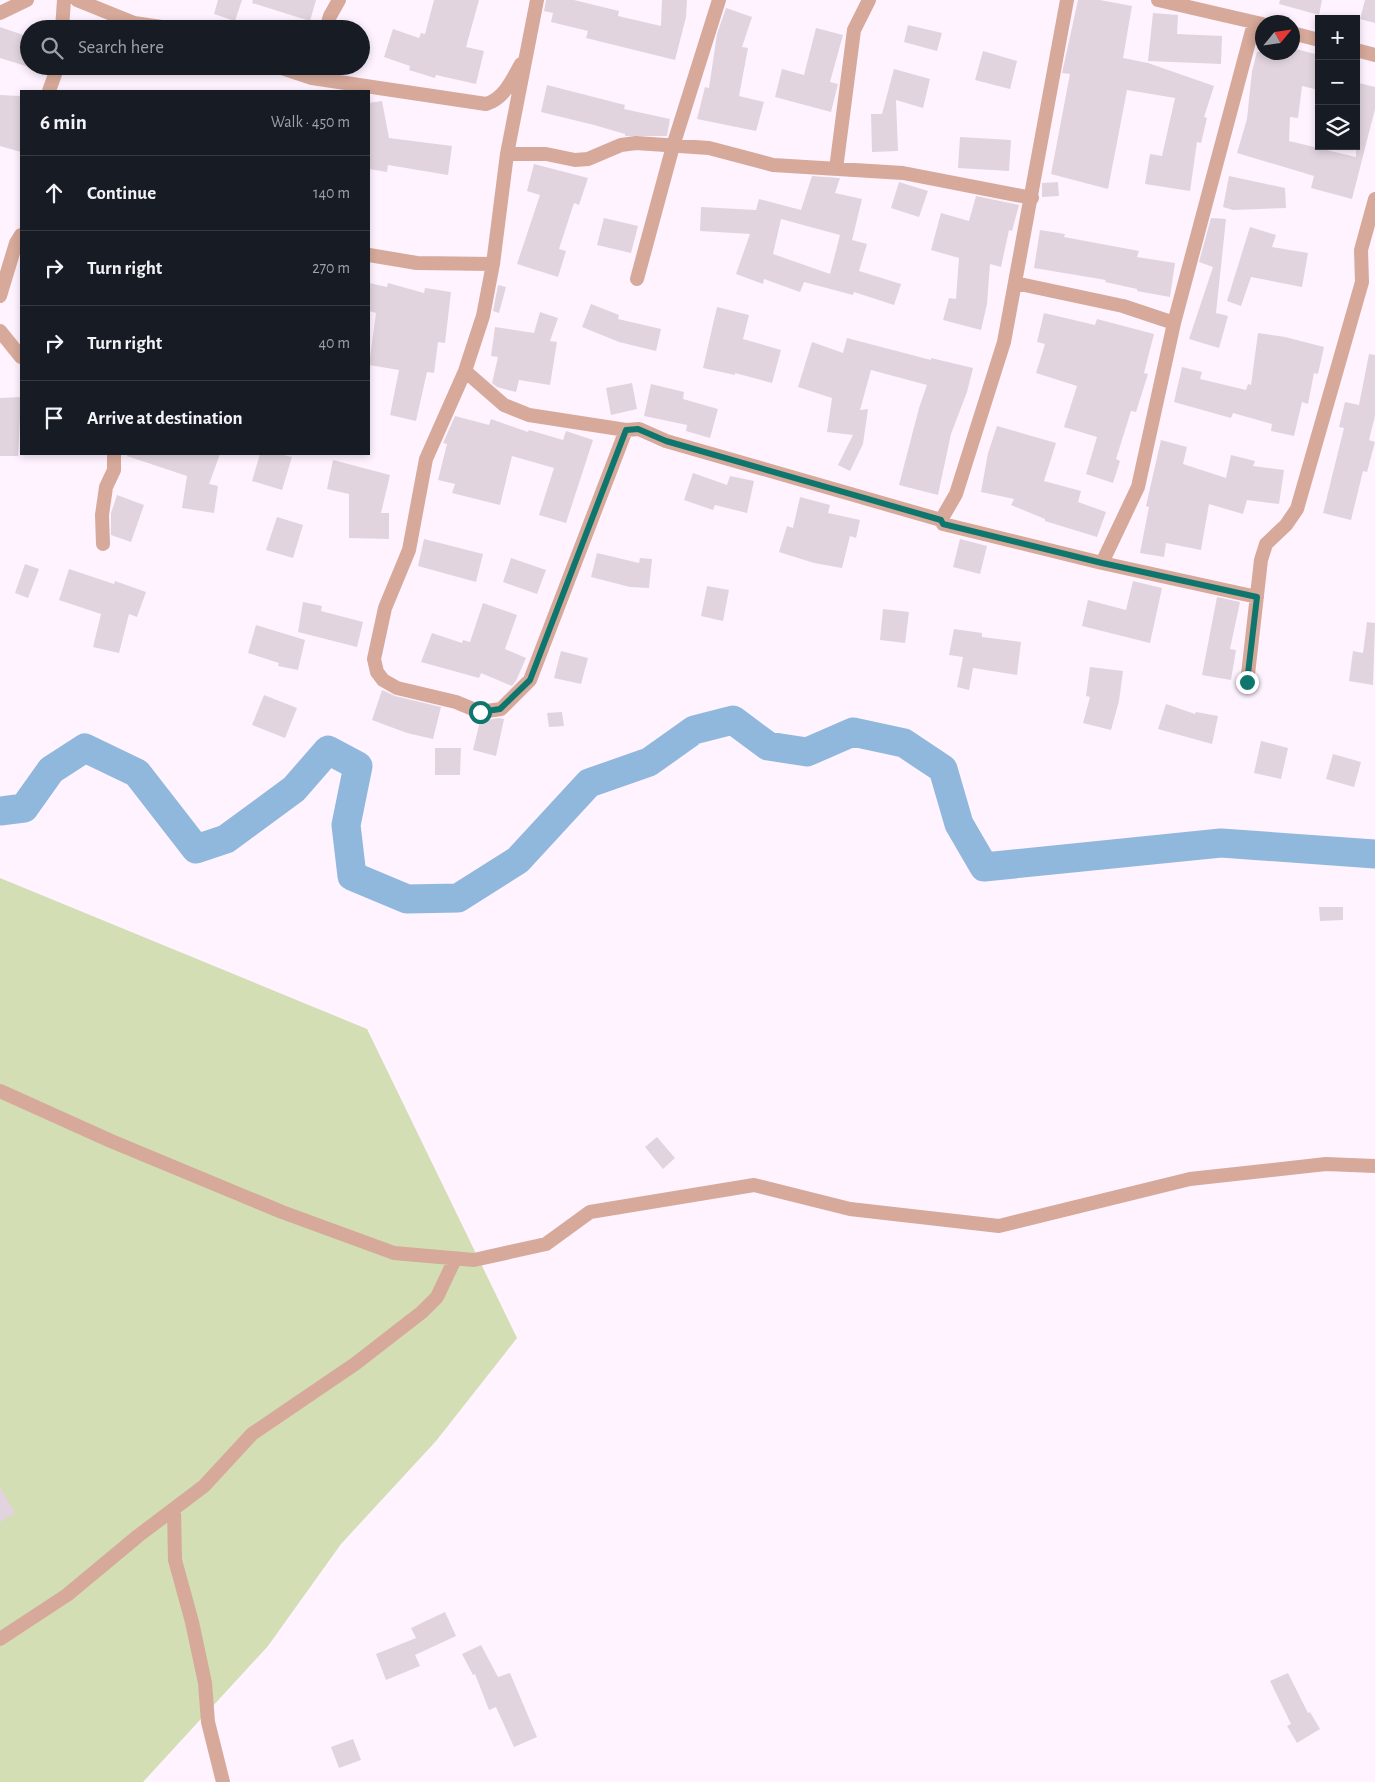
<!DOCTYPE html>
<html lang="en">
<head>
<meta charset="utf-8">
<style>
  :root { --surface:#171b24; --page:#242831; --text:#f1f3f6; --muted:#9ea1a6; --line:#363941 }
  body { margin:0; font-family:"Alegreya Sans",sans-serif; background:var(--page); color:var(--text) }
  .controls { position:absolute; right:15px; top:15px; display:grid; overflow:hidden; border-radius:0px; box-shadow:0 2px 8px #0003 }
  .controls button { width:45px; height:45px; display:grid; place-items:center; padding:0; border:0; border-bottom:1px solid var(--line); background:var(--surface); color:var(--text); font:25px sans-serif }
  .compass { position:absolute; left:1255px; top:15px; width:45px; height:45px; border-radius:50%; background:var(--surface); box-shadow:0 2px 8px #0003; rotate:61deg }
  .stop { position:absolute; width:15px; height:15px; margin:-11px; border:4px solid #0f766e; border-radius:50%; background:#fff }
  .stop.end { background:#0f766e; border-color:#fff; box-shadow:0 1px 5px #0008 }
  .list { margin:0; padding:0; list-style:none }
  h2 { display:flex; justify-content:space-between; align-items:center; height:65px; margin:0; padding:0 20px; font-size:21px }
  h2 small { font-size:16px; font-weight:400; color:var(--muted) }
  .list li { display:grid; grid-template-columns:32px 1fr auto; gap:15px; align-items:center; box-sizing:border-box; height:75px; padding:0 20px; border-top:1px solid var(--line) }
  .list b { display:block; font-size:19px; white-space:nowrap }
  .list em { font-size:16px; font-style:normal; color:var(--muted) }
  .icon { flex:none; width:28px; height:28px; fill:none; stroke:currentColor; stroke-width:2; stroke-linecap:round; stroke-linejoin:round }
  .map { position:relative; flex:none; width:1375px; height:1782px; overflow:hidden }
  .search { position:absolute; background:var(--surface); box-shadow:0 2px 8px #0003; left:20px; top:20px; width:350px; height:55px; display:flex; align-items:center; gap:12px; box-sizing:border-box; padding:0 18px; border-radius:28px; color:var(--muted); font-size:19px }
  .panel { position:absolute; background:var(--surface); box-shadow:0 2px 8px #0003; left:20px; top:90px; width:350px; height:365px; border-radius:0px }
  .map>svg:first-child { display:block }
  .green { fill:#d3deb5 }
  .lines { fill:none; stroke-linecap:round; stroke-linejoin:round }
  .river { stroke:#90b7dc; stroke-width:29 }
  .building { fill:#e1d4de; fill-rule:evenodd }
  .street { stroke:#d6a99a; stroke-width:14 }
  .route { stroke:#0f766e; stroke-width:6 }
</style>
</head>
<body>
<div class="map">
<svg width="1375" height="1782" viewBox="0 0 1375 1782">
  <rect width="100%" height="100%" fill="#fef3ff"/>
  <path class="green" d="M0 878 367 1029 517 1338 436 1441 341 1544 268 1646 143 1782H0Z"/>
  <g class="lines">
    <path class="river" d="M0 811 24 808 51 770 85 748 137 773 196 849 226 839 294 789 328 750 358 766 346 825 352 876 407 899 458 898 518 860 589 783 649 762 694 730 733 720 768 746 807 752 853 732 904 743 943 769 959 824 984 867 1221 843 1375 854"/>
  </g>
  <path class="building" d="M218 0H242L235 21 214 14Z
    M253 0H316L310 21 252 3Z
    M434 0H479L466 47 484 51 476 84 436 75 435 78 409 70 410 66 384 57 393 29 419 38 421 33 425 34Z
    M546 0H574L619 11 618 16 661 26 662 0H687L686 17 675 60 586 38 588 31 551 22 553 13 544 11Z
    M1078 0H1100L1132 6 1123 58 1148 63 1214 86 1204 117 1207 118 1201 143 1197 142 1190 191 1145 184 1150 154 1162 156 1175 98 1127 90 1108 189 1051 174 1070 74 1062 73Z
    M1280 0H1322L1319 15 1279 4Z
    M1365 0H1375V23L1360 19Z
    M726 8 752 17 742 47 748 48 739 96 764 102 756 131 697 119 705 87 709 88 717 34Z
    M1153 13 1178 15 1177 34 1222 36 1221 64 1148 61Z
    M908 25 942 33 937 51 904 42Z
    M0 27 29 37V67L0 58Z
    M816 28 843 35 830 82 838 84 831 112 775 97 782 69 804 75Z
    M1292 48 1319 55V90L1302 86 1298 118 1290 117 1289 141 1356 157V96L1359 83 1375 87V109L1352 199 1311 188 1314 176 1237 153 1247 119 1252 71 1257 52H1292Z
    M983 51 1017 61 1010 89 975 80Z
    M894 69 930 79 923 108 896 100 898 151 872 152 871 114H882Z
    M547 85 625 105 624 109 670 119 667 136H625V134L594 125 541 112Z
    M0 95 21 96V152L0 146Z
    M382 101 389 138 452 146 448 175 388 165 387 172 369 169V103Z
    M960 137 1011 140 1009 171 958 168Z
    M534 164 588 178 579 205 574 203 559 249 566 251 558 277 517 264 540 195 527 191Z
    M812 176 840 178 835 193 862 199 852 240 867 244 859 271 901 284 894 305 854 292 853 295 804 282 800 292 764 279 763 284 736 274 750 234 700 231 701 207 756 210 759 199 801 210ZM781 219 840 235 830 274 773 254Z
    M1229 176 1285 188 1286 208 1233 210 1223 207Z
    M899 182 928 191 919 217 891 208Z
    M1058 182 1059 196 1042 197V183Z
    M976 196 1019 205 1012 231 1009 230 1001 267 990 264 987 304 981 330 943 320 949 298 956 299 959 258 931 250 941 213 969 221Z
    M604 218 638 226 631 253 597 245Z
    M1211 218 1226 219 1216 313 1228 316 1219 348 1189 339 1213 267 1199 262Z
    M1250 227 1276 235 1272 247 1308 253 1302 287 1251 277 1241 306 1227 301Z
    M1040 230 1065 234 1064 237 1139 251 1137 257 1175 263 1170 297 1137 291V289L1105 282 1106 280 1034 268Z
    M369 283 387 287 388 283 424 293 425 288 451 292 445 343 438 342 434 373 427 372 416 421 390 415 399 370 369 365 376 313 369 311Z
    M498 285 506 287 499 313 493 311Z
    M591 304 619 315 618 319 661 329 656 351 619 342 582 327Z
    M717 307 749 315 743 339 781 350 772 383 735 373V375L703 368Z
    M540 312 558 318 550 341 557 342 550 385 519 380 516 392 497 387 492 383 498 357 491 356 495 327 534 333Z
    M1044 313 1095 325 1097 319 1154 334 1144 373 1148 374 1136 412 1131 411 1116 459 1120 461 1113 483 1086 474 1097 437 1064 427 1077 386 1036 373 1045 344 1037 342Z
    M1258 333 1285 337 1324 347 1318 374 1314 373 1308 404 1302 402 1294 436 1271 431 1272 424 1233 413 1231 418 1174 402 1182 367 1202 372 1200 379 1246 390 1248 384 1251 385Z
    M847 338 931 360V358L973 368 967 392 951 434 938 495 899 485 919 408 927 385 871 370 860 410 868 409 863 444 850 471 838 465 853 435 827 432 832 398 798 387 812 342 843 353Z
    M1369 354 1375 355V416L1369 440 1375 442 1367 472 1363 471 1351 520 1323 513 1344 428 1339 427 1345 402 1359 405Z
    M632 383 637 409 611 415 606 388Z
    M651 384 684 392 683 399 718 409 710 438 686 431 687 425 644 416Z
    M21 397 18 456H0V398Z
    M455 416 489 425 491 419 528 432 529 430 563 440 566 431 593 440 566 523 539 515 554 468 512 456 500 505 452 493 455 484 438 480 447 444 443 443Z
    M997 426 1056 443 1044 481 1081 491 1078 502 1106 512 1097 537 1045 521V519L1011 505 1014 499 981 492 988 453Z
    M1161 440 1187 447 1183 464 1226 478 1231 455 1255 461 1253 466 1284 470 1279 504 1247 500 1243 514 1209 504 1201 550 1166 543 1164 557 1140 553 1149 507 1146 506Z
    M128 454H220L209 484 218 486 214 513 182 508 187 476 127 456Z
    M260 454H279L292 457 282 490 252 481Z
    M333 460 390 475 381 513H389V539L349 538V494L327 489Z
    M693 473 727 485 730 476 754 481 747 513 715 505 713 510 684 500Z
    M117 495 144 505 131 542 111 535V513Z
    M800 497 830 505 828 513 860 520 856 538 850 536 842 568 814 563 779 552 787 526 793 528Z
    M277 517 303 525 293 558 266 550Z
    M424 539 483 554 476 582 418 566Z
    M960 539 987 546 980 574 953 567Z
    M597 553 639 563 640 558 652 559 649 588 630 587 591 577Z
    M511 558 546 570 537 594 503 582Z
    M25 564 39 569 28 598 15 593Z
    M69 569 114 584 115 581 146 592 137 617 129 614 119 653 93 647 101 614 59 600Z
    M1133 581 1162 588 1150 643 1082 626 1088 600 1126 610Z
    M707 586 729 590 723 621 701 616Z
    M1217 597 1240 602 1230 649 1236 650 1231 680 1202 675Z
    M303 602 322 606 321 611 363 622 357 647 298 632Z
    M483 603 517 615 505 649 526 658 516 681 512 686 481 673 479 678 421 662 432 633 462 643 463 640 470 642Z
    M883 609 909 612 905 643 880 640Z
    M1367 622 1375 623 1373 685 1349 681 1353 651 1363 653Z
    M256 625 305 640 298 670 278 666 279 663 248 653Z
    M954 629 982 633V637L1021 642 1017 675 973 668 969 690 957 687 963 657 949 655Z
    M561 651 588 658 581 684 554 678Z
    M1090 667 1123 671 1119 701 1111 730 1083 723 1090 697 1086 696Z
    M382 690 395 696 441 707 433 739 407 733 372 720Z
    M264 695 297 708 285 738 252 725Z
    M1166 704 1195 714 1196 712 1218 716 1212 744 1158 729Z
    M562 712 564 726 549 727 547 713Z
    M499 718 504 719 496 756 473 750 480 721Z
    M1261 741 1288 748 1281 779 1254 773Z
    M435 748H461L460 775H435Z
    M1333 754 1361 762 1354 787 1326 779Z
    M1319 907H1343V920L1320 921Z
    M657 1137 675 1158 663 1169 645 1147Z
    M0 1487 15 1513 0 1522Z
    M445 1612 456 1636 415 1655 420 1666 386 1680 376 1654 416 1638 411 1628Z
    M481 1645 498 1677 510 1673 537 1737 514 1747 496 1707 489 1710 475 1674 473 1675 462 1654Z
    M1288 1673 1308 1713 1310 1712 1320 1729 1297 1743 1287 1726 1291 1724 1270 1681Z
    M353 1739 361 1760 339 1768 331 1747Z"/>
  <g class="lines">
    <path class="street" d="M77 0 134 23 175 29
      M537 0 507 154 493 264 483 316 465 371 426 459 409 550 385 608 374 659 377 672 383 680 397 688 456 702 480 712 501 709 530 680 626 430
      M1158 0 1262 24
      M0 13 27 0
      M62 29 64 0
      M326 29 330 16 339 0
      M1292 33 1319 40
      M1356 50 1375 55
      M276 66 312 78 486 104C504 99 512 80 521 64
      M49 91 58 66
      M507 154H546L575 160 588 159 621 145 636 143 709 148 773 165 903 173 1032 198
      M836 169 854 30 869 0
      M369 255 417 263 493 264
      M637 279 673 146 719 0
      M1015 283 1123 306 1174 323
      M0 296 16 243 21 235
      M0 331 21 357
      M465 371 504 405 529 415 626 430 639 429 666 441 941 520 943 524 1102 563 1257 597
      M941 520 956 494 1004 342 1067 0
      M103 544 102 515 106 487 114 470V454
      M1102 563 1138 487 1174 323 1254 23
      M1247 683 1261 560 1266 544 1286 525 1297 509 1362 282 1361 250 1375 199
      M0 1091 111 1141 282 1212 394 1253 474 1260 546 1244 590 1212 754 1185 850 1209 999 1226 1190 1179 1326 1164 1375 1166
      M174 1509 175 1560 192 1622 205 1683 208 1722 223 1782
      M0 1639 67 1595 138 1536 204 1486 252 1434 355 1364 422 1312 437 1297 455 1259"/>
  </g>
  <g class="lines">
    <path class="route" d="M480 712 500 709 530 680 626 430 638 429 666 441 941 520 943 524 1102 563 1257 597 1247 682"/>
  </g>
</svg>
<div class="controls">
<button>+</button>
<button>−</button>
<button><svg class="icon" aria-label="layers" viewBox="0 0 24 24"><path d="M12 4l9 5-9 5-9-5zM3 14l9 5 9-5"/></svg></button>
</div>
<svg class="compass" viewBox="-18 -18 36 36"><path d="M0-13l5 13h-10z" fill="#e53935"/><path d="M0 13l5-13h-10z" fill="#9ea1a6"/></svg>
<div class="stop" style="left:480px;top:712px"></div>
<div class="stop end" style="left:1247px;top:682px"></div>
<div class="search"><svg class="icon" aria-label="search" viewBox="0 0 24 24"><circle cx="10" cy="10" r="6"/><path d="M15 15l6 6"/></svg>Search here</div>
<section class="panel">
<h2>6 min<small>Walk · 450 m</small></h2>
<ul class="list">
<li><svg class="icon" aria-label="ahead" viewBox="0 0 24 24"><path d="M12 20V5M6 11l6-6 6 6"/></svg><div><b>Continue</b></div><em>140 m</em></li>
<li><svg class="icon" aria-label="right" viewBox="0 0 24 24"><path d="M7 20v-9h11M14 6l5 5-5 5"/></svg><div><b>Turn right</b></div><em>270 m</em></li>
<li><svg class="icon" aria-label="right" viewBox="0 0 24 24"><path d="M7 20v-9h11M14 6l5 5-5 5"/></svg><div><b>Turn right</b></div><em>40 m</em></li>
<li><svg class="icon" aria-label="arrive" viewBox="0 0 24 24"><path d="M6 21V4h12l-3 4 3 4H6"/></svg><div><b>Arrive at destination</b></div></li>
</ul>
</section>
</div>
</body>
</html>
